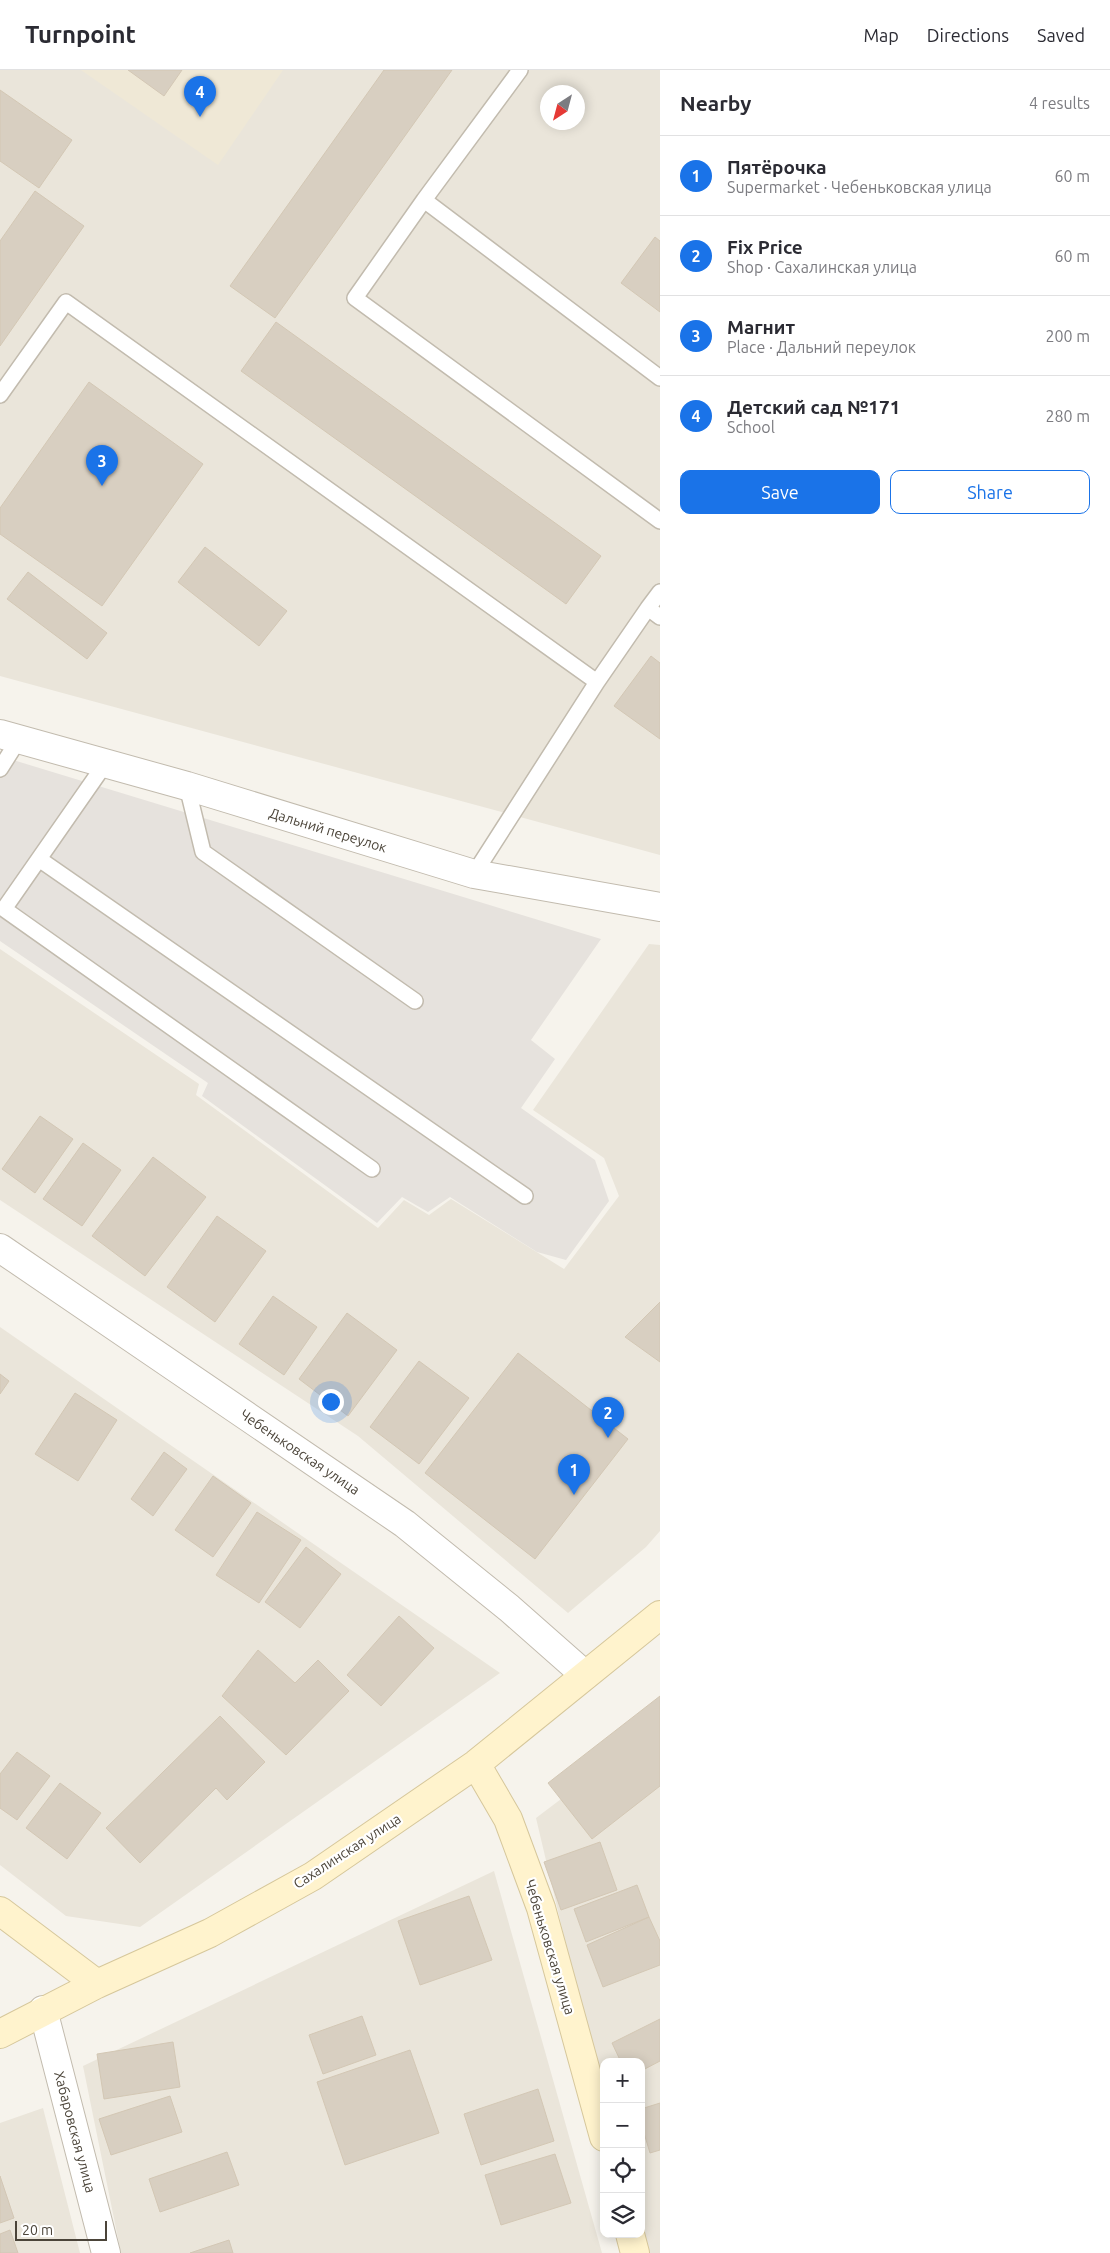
<!DOCTYPE html>
<html lang="en">
<head>
<meta charset="utf-8">
<style>
  :root { --surface:#fff; --page:#f2f2f3; --text:#2b2b33; --muted:#7c7c81; --line:#e1e1e2; --accent:#1a73e8 }
  body { margin:0; font-family:Ubuntu,sans-serif; background:var(--page); color:var(--text) }
  .controls { position:absolute; right:15px; bottom:15px; display:grid; overflow:hidden; border-radius:10px; box-shadow:0 2px 12px #0003 }
  .controls button { width:45px; height:45px; display:grid; place-items:center; padding:0; border:0; border-bottom:1px solid var(--line); background:var(--surface); color:var(--text); font:25px sans-serif }
  .compass { position:absolute; left:540px; top:15px; width:45px; height:45px; border-radius:50%; background:var(--surface); box-shadow:0 2px 12px #0003; rotate:216deg }
  .scale { position:absolute; left:15px; bottom:12px; width:92px; box-sizing:border-box; padding-left:5px; border:2px solid #4b4439; border-top:0; font-size:14px; line-height:18px; white-space:nowrap; color:#4b4439; -webkit-text-stroke:4px #fff; paint-order:stroke }
  .you { position:absolute; left:330px; top:1331px; width:18px; height:18px; margin:-12px; border:4px solid #fff; border-radius:50%; background:#1a73e8; box-shadow:0 0 0 8px #1a73e833 }
  .badge { display:grid; place-items:center; width:32px; height:32px; border-radius:50%; background:var(--accent); color:#fff; font-size:16px; font-weight:700 }
  .pin { position:absolute; translate:-50% -41px; filter:drop-shadow(0 1px 2px #0008) }
  .pin::after { content:''; position:absolute; top:26px; width:18px; height:15px; background:inherit; clip-path:polygon(0 0,100% 0,50% 100%) }
  .list { margin:0; padding:0; list-style:none }
  h2 { display:flex; justify-content:space-between; align-items:center; height:65px; margin:0; padding:0 20px; font-size:21px }
  h2 small { font-size:16px; font-weight:400; color:var(--muted) }
  .list li { display:grid; grid-template-columns:32px 1fr auto; gap:15px; align-items:center; box-sizing:border-box; height:80px; padding:0 20px; border-top:1px solid var(--line) }
  .list b { display:block; font-size:19px; white-space:nowrap }
  .list p { margin:0; font-size:16px; white-space:nowrap; color:var(--muted) }
  .list em { font-size:16px; font-style:normal; color:var(--muted) }
  .actions { display:flex; gap:10px; padding:15px 20px }
  .actions a { flex:1; padding:11px 0; border:1px solid var(--accent); border-radius:10px; text-align:center; font-size:18px; color:var(--accent) }
  .actions .main { background:var(--accent); color:#fff }
  .icon { flex:none; width:28px; height:28px; fill:none; stroke:currentColor; stroke-width:2; stroke-linecap:round; stroke-linejoin:round }
  .map { position:relative; flex:none; width:660px; height:2183px; overflow:hidden }
  header { display:flex; align-items:center; gap:30px; box-sizing:border-box; height:70px; padding:0 25px; background:var(--surface); border-bottom:1px solid var(--line) }
  header strong { font-size:24px }
  nav { display:flex; gap:28px; margin-inline-start:auto; font-size:18px }
  main { display:flex }
  aside { flex:1; background:var(--surface) }
  .map>svg:first-child { display:block }
  .residential { fill:#eae5da; fill-rule:evenodd }
  .industrial { fill:#e6e2dd }
  .education { fill:#efe8d6 }
  .building { fill:#d8cfc1; stroke:#d3c7b4 }
  .lines { fill:none; stroke-linecap:round; stroke-linejoin:round }
  .lane-casing { stroke:#c2bbae; stroke-width:18 }
  .street-casing { stroke:#c2bbae; stroke-width:30 }
  .secondary-casing { stroke:#d6c79b; stroke-width:30 }
  .lane { stroke:#fff; stroke-width:15 }
  .street { stroke:#fff; stroke-width:28 }
  .secondary { stroke:#fff3cd; stroke-width:28 }
  .labels { text-anchor:middle; dominant-baseline:central; stroke-width:4.5; stroke-linejoin:round; paint-order:stroke }
  .street-label { font-size:14px; fill:#4b4439; stroke:#fff }
</style>
</head>
<body>
<header>
<strong>Turnpoint</strong>
<nav><a>Map</a><a>Directions</a><a>Saved</a></nav>
</header>
<main>
<div class="map">
<svg width="660" height="2183" viewBox="0 0 660 2183">
  <rect width="100%" height="100%" fill="#f6f3ec"/>
  <path class="residential" d="M0 0H660V785L0 606ZM548 22H578V52H548Z
    M649 874 660 875V1461L646 1477 568 1543 358 1366 0 1130V879L199 1014 196 1025 378 1158 404 1130 429 1145 451 1129 564 1199 619 1126 604 1088 533 1040Z
    M0 1257 500 1603 140 1857 66 1846 0 1795Z
    M660 1654V2183H638L641 2164V1992H604V2036L536 1748Z
    M494 1801 602 2183H121L83 1996Z
    M43 2038 80 2183H0V2053Z"/>
  <path class="industrial" d="M0 686 601 869 531 970 555 989 521 1038 595 1090 609 1131 566 1190 537 1182 450 1127 428 1142 402 1127 377 1153 202 1026 208 1013 0 871Z"/>
  <path class="education" d="M81 0H283L218 95Z"/>
  <path class="building" d="M128 0H182L164 26Z
    M384 0H452L275 248 230 216Z
    M0 20 72 70 39 118 0 91Z
    M35 121 84 156 0 276V171Z
    M655 167 660 171V242L621 213Z
    M276 252 601 486 566 534 241 301Z
    M89 312 203 394 102 536 0 464V438Z
    M205 477 287 541 259 576 178 512Z
    M28 502 107 563 87 589 7 529Z
    M651 586 660 593V669L614 636Z
    M40 1046 73 1069 35 1123 2 1099Z
    M83 1073 121 1100 82 1156 43 1129Z
    M153 1087 206 1127 145 1206 92 1166Z
    M217 1146 266 1181 215 1252 167 1217Z
    M273 1226 317 1257 284 1305 239 1274Z
    M660 1232V1292L625 1267Z
    M347 1243 397 1280 348 1346 299 1309Z
    M518 1283 628 1369 535 1489 425 1403Z
    M419 1291 469 1328 419 1394 370 1357Z
    M0 1304 9 1311 0 1324Z
    M75 1323 117 1350 78 1411 35 1384Z
    M164 1382 187 1399 153 1446 131 1429Z
    M213 1406 251 1433 213 1487 175 1460Z
    M257 1442 301 1470 259 1533 216 1505Z
    M306 1477 341 1504 300 1558 265 1532Z
    M399 1546 434 1578 381 1636 347 1605Z
    M258 1580 295 1613 318 1590 349 1621 286 1685 222 1626Z
    M660 1626V1716L592 1769 548 1713Z
    M220 1646 265 1692 227 1730 216 1718 140 1793 106 1758Z
    M17 1682 50 1706 17 1750 0 1738V1704Z
    M60 1713 101 1743 67 1789 26 1758Z
    M600 1772 617 1820 561 1840 544 1792Z
    M637 1815 649 1847 586 1872 574 1839Z
    M469 1826 492 1890 420 1915 398 1851Z
    M649 1847 660 1871V1895L603 1917 587 1875Z
    M362 1946 376 1985 323 2004 309 1965Z
    M660 1949V1991L641 2001V1992H621L612 1973Z
    M173 1972 180 2017 104 2029 97 1984Z
    M410 1980 439 2063 345 2095 317 2012Z
    M538 2019 554 2071 481 2095 464 2044Z
    M170 2026 182 2062 111 2085 99 2049Z
    M660 2033V2080L650 2083 641 2053V2039Z
    M227 2082 239 2115 160 2142 149 2109Z
    M555 2084 571 2133 501 2155 485 2105Z
    M0 2106 14 2148 0 2153Z
    M10 2160 18 2183H0V2164Z
    M229 2170 233 2183H190Z"/>
  <g class="lines">
    <g class="lane-casing">
      <path id="lane" d="M520 0 424 130 355 228 660 451
        M424 130 660 308
        M0 325 66 232 597 612
        M648 538 660 522
        M105 694 4 839 372 1099
        M0 699 19 669
        M187 716 203 782 415 931
        M39 789 525 1126
        M474 804 597 612 648 538 660 547"/>
    </g>
    <g class="street-casing">
      <path id="street" d="M0 664 187 716 474 804 660 837
        M0 1178 405 1454 509 1538 585 1605
        M43 1940 106 2183"/>
    </g>
    <g class="secondary-casing">
      <path id="secondary" d="M476 1694 508 1749 541 1838 604 2067
        M0 1841 97 1914
        M0 1964 97 1914 210 1863 313 1806 476 1694 660 1545
        M630 2164 635 2183"/>
    </g>
    <use href="#lane" class="lane"/>
    <use href="#street" class="street"/>
    <use href="#secondary" class="secondary"/>
  </g>
  <g class="labels">
    <g class="street-label">
      <text transform="translate(328 760) rotate(17)">Дальний переулок</text>
      <text transform="translate(300 1382) rotate(34)">Чебеньковская улица</text>
      <text transform="translate(347 1781) rotate(-33)">Сахалинская улица</text>
      <text transform="translate(550 1877) rotate(73)">Чебеньковская улица</text>
      <text transform="translate(75 2062) rotate(75)">Хабаровская улица</text>
    </g>
  </g>
</svg>
<div class="controls">
<button>+</button>
<button>−</button>
<button><svg class="icon" aria-label="locate" viewBox="0 0 24 24"><circle cx="12" cy="12" r="6"/><path d="M12 2v4M12 18v4M2 12h4M18 12h4"/></svg></button>
<button><svg class="icon" aria-label="layers" viewBox="0 0 24 24"><path d="M12 4l9 5-9 5-9-5zM3 14l9 5 9-5"/></svg></button>
</div>
<svg class="compass" viewBox="-18 -18 36 36"><path d="M0-13l5 13h-10z" fill="#e53935"/><path d="M0 13l5-13h-10z" fill="#7c7c81"/></svg>
<div class="scale">20 m</div>
<div class="you"></div>
<div class="pin badge" style="left:574px;top:1425px">1</div>
<div class="pin badge" style="left:608px;top:1368px">2</div>
<div class="pin badge" style="left:102px;top:416px">3</div>
<div class="pin badge" style="left:200px;top:47px">4</div>
</div>
<aside>
<h2>Nearby<small>4 results</small></h2>
<ul class="list">
<li><span class="badge">1</span><div><b>Пятёрочка</b><p>Supermarket · Чебеньковская улица</p></div><em>60 m</em></li>
<li><span class="badge">2</span><div><b>Fix Price</b><p>Shop · Сахалинская улица</p></div><em>60 m</em></li>
<li><span class="badge">3</span><div><b>Магнит</b><p>Place · Дальний переулок</p></div><em>200 m</em></li>
<li><span class="badge">4</span><div><b>Детский сад №171</b><p>School</p></div><em>280 m</em></li>
</ul>
<div class="actions"><a class="main">Save</a><a>Share</a></div>
</aside>
</main>
</body>
</html>
